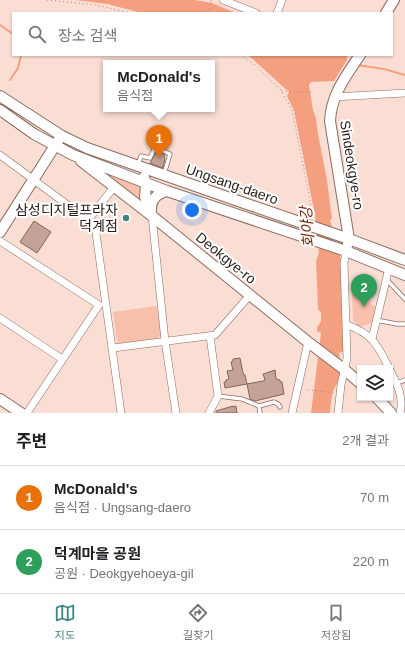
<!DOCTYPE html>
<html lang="ko">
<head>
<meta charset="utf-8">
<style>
  :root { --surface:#fff; --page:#f6f6f6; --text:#202124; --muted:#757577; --line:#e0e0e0; --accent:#3f8683 }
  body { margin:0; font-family:Helvetica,"Noto Sans KR",sans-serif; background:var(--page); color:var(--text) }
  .controls { position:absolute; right:12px; bottom:12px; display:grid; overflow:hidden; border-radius:0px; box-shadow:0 1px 3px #0004 }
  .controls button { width:36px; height:36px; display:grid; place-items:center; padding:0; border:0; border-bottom:1px solid var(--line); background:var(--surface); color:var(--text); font:20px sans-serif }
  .you { position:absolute; left:192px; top:210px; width:14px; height:14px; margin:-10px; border:3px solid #fff; border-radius:50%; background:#1a73e8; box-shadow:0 0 0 6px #1a73e833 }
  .badge { display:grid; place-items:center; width:26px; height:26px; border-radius:50%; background:var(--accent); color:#fff; font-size:13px; font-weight:700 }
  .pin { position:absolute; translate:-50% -33px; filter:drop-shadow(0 1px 2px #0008) }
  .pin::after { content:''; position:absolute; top:21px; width:14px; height:12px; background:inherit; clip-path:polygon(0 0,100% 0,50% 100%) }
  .popup { position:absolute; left:103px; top:60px; width:112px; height:52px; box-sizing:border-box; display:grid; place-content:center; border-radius:0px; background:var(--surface); filter:drop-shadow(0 1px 3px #0005); font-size:13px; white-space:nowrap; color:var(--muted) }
  .popup b { font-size:15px; color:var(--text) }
  .popup::after { content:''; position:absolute; left:50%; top:100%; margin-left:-8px; border:8px solid transparent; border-top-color:var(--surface) }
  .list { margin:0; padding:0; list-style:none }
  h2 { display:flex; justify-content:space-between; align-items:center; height:52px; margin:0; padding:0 16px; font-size:17px }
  h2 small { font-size:13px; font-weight:400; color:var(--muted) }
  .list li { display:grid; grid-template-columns:26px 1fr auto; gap:12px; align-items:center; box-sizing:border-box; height:64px; padding:0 16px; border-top:1px solid var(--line) }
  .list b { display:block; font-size:15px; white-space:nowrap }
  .list p { margin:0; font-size:13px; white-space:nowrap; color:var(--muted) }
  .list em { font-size:13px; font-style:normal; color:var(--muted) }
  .icon { flex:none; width:22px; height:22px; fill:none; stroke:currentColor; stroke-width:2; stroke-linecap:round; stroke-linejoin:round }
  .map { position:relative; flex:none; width:405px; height:413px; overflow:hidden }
  .search { position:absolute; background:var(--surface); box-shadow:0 1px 3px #0004; left:12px; right:12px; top:12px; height:44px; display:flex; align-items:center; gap:10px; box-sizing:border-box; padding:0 14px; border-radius:0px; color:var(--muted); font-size:15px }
  .sheet { height:180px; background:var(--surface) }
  nav { display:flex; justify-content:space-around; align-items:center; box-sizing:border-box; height:56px; border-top:1px solid var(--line); background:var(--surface); font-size:11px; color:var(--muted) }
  nav a { display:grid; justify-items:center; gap:2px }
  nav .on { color:var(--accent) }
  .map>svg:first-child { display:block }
  .green { fill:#f8bfaa }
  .water { fill:#f4a080 }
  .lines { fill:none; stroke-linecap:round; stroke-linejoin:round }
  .stream { stroke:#f4a080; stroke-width:2 }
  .building { fill:#c4a295; stroke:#84655a }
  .lane-casing { stroke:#8b6c61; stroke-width:5 }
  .street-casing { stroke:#8b6c61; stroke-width:8 }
  .secondary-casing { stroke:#8b6c61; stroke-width:12 }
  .path { stroke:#9d887f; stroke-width:1; stroke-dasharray:1 3; stroke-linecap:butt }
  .lane { stroke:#fff; stroke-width:3.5 }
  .street { stroke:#fff; stroke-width:7 }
  .secondary { stroke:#fff; stroke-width:10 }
  .poi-dot { fill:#3f8683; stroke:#fff; stroke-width:1.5 }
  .labels { text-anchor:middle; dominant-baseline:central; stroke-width:4; stroke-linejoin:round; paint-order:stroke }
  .street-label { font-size:14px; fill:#281c17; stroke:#fff }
  .poi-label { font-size:14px; fill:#281c17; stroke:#fff; text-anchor:end }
  .water-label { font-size:15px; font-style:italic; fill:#732a07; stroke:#fff }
</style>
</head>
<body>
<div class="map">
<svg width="405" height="413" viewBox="0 0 405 413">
  <rect width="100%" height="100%" fill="#fbded3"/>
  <path class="green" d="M93 167 142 187V196L140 201Z
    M352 289 369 296 371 304 380 310 377 321 360 327 353 320Z
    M157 306 161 335 157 339 121 344 117 342 113 312Z"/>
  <path class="water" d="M76 0H195L212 3 236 13H142L107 4Z
    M248 55H347V60L334 81 311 82 309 85 313 110 316 118 318 134 327 180 332 219 330 220 341 260 345 351 339 353 342 377C331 390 332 396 330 413H311L321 333 317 331V328L321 321V313L318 309 316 261 319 253 315 215 294 111 287 96 289 92Z"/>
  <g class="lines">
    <path class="stream" d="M0 25 13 34
      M357 65 384 69 405 75
      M10 80 18 68 21 55"/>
  </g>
  <path class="building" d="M157 151 165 155 164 157 165 158 163 168 150 163Z
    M34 221 51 232 37 253 20 242Z
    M240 358 243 373 244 375H245L247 384 225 388 224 382H226V380L229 379 227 371 233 370 231 362 233 361V359Z
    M275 370 276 379 280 380V382H282L284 394 255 401 250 399 247 384 263 381 265 380 263 374Z
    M233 406V407L236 406 237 413H216V411Z"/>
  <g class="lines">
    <g class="lane-casing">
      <path id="lane" d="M138 165 141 156 150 158 155 147 170 154 164 174
        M387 280 405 299
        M376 320 397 324H405
        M397 383 405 380
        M218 396 242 399 259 406 260 413
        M259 406 274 402 278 404 280 407"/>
    </g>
    <g class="street-casing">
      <path id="street" d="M223 0 256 13
        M277 13 282 0
        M334 97 405 93
        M0 155 88 220
        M114 187 88 220 95 226 121 413
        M152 216 165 341 176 413
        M0 241 99 305
        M0 318 62 359
        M347 325C371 333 378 345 389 368
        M372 339 389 268
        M113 348 215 335 250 295
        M390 370C397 384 404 397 400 413
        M27 413 99 305
        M209 413 218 396 210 336
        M292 413 308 342
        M338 413 341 385 347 358 344 263 346 251"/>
    </g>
    <g class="secondary-casing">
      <path id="secondary" d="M386 13 394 0
        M0 96 62 136 87 148 247 204 349 239 405 260
        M0 110 34 134 73 155 167 191 346 251 405 275
        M81 161 152 216 308 342 345 370 360 383
        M144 177 146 185 145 197 152 216
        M151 212C150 200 156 194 167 191
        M0 232 58 141
        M348 244 349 239 330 121C331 95 346 76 360 55
        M377 398 391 413
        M0 399 21 413"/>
    </g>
    <path class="path" d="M47 0 97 5 130 13
      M208 13 211 0
      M241 55 255 65 280 89 292 110 308 189 312 213
      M282 91C287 91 293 93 298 92 303 92 306 91 311 92
      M308 390 334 393"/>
    <use href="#lane" class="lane"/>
    <use href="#street" class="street"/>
    <use href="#secondary" class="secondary"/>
  </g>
  <circle class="poi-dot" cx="126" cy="218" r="4"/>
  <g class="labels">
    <g class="street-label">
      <text transform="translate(352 165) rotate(81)">Sindeokgye-ro</text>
      <text transform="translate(232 184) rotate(19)">Ungsang-daero</text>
      <text transform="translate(226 258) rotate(39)">Deokgye-ro</text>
    </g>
    <g class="poi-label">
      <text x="118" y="210">삼성디지털프라자<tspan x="118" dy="16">덕계점</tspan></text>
    </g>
    <g class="water-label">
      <text transform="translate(307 227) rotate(-95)">회야강</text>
    </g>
  </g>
</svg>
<div class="controls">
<button><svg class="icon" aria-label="layers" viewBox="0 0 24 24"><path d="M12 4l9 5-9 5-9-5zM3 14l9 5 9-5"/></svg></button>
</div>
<div class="you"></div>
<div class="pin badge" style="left:159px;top:158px;background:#e8710a">1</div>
<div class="popup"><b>McDonald's</b>음식점</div>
<div class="pin badge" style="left:364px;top:307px;background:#2e9e5b">2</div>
<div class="search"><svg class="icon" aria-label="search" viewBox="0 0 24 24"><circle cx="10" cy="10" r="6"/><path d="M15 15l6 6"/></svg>장소 검색</div>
</div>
<section class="sheet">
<h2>주변<small>2개 결과</small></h2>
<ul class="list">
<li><span class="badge" style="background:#e8710a">1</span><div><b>McDonald's</b><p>음식점 · Ungsang-daero</p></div><em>70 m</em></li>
<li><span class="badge" style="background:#2e9e5b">2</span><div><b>덕계마을 공원</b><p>공원 · Deokgyehoeya-gil</p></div><em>220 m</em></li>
</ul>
</section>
<nav>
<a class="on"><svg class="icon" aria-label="map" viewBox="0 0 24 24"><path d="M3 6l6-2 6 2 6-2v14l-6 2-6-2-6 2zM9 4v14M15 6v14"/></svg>지도</a>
<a><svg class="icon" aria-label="directions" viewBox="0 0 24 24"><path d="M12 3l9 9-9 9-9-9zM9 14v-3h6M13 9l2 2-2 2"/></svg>길찾기</a>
<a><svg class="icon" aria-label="saved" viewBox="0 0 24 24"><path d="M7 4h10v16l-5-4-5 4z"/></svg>저장됨</a>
</nav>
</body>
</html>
